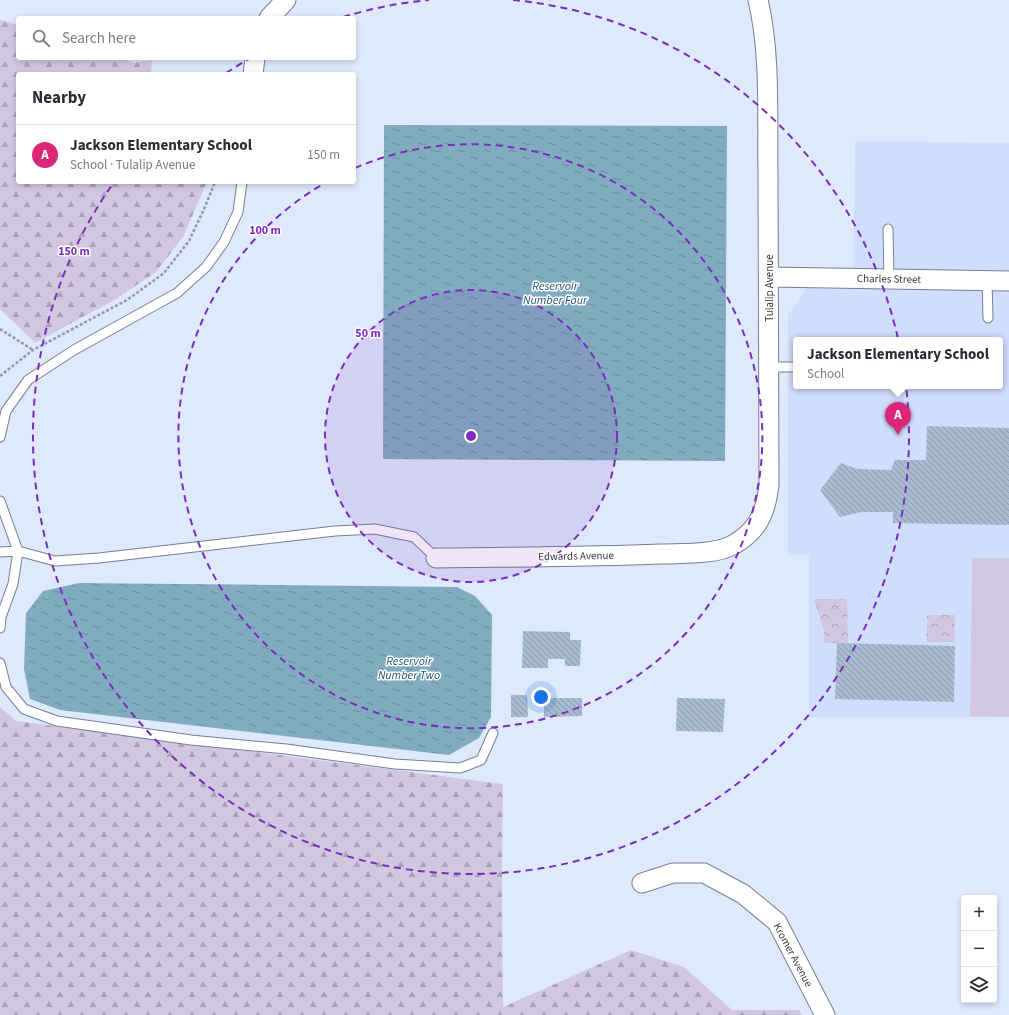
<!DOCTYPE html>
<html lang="en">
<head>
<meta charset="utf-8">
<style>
  :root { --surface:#fff; --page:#f7f7f7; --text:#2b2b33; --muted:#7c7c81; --line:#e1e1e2; --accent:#db2777 }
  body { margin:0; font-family:"Source Sans 3",sans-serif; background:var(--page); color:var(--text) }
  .controls { position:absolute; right:12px; bottom:12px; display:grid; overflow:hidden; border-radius:4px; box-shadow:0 2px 6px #0003 }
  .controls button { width:36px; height:36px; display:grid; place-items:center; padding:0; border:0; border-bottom:1px solid var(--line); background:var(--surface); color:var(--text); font:20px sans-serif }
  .you { position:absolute; left:541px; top:697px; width:14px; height:14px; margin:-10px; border:3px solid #fff; border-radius:50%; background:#1a73e8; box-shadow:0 0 0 6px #1a73e833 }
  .badge { display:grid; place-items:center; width:26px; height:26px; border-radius:50%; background:var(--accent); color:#fff; font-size:13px; font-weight:700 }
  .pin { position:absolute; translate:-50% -33px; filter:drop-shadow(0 1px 2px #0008) }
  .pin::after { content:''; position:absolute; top:21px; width:14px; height:12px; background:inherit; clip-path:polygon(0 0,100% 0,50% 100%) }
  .popup { position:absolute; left:793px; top:337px; width:210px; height:52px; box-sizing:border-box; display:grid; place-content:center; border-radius:4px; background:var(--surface); filter:drop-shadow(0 1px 3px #0005); font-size:13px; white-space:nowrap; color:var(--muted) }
  .popup b { font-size:15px; color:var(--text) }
  .popup::after { content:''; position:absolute; left:50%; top:100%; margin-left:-8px; border:8px solid transparent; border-top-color:var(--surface) }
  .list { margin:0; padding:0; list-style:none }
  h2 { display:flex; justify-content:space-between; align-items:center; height:52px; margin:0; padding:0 16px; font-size:17px }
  h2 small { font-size:13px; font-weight:400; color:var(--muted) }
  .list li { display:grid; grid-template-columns:26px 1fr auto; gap:12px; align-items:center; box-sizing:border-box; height:60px; padding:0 16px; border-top:1px solid var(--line) }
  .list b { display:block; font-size:15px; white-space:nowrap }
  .list p { margin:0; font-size:13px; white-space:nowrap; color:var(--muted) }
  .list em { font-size:13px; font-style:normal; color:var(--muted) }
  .icon { flex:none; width:22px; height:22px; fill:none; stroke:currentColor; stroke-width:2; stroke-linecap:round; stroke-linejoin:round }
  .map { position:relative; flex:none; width:1009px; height:1015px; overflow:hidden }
  .search { position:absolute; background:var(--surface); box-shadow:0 2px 6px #0003; left:16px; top:16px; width:340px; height:44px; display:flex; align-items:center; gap:10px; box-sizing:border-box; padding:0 14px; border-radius:4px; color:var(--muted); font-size:15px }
  .panel { position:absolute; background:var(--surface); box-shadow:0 2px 6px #0003; left:16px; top:72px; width:340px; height:112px; border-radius:4px }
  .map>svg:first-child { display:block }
  .built { fill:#cfdefd; fill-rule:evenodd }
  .green { fill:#d1c8e0 }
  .forest { fill:url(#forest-firs) }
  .park { fill:url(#park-crowns) }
  .water { fill:url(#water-ripples) }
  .building { fill:url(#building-back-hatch) }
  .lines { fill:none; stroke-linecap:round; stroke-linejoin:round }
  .service-casing { stroke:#757f95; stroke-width:11 }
  .minor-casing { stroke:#757f95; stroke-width:21 }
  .path { stroke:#9098a6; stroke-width:2.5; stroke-dasharray:3 2; stroke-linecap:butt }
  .service { stroke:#fff; stroke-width:9 }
  .minor { stroke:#fff; stroke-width:19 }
  .ring { fill:none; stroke:#7b2cbf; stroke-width:2; stroke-dasharray:7 5 }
  .labels { text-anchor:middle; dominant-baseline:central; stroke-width:3; stroke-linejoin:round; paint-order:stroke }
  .street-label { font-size:11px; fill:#343942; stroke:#fff }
  .water-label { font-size:12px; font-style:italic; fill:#1f576c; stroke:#fff }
  .centre { fill:#7b2cbf; stroke:#fff; stroke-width:2 }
  .ring-label { font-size:12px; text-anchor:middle; font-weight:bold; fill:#7b2cbf; stroke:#fff; stroke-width:3; stroke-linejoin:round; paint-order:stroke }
</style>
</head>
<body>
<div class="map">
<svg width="1009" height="1015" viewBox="0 0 1009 1015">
  <defs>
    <pattern id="forest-firs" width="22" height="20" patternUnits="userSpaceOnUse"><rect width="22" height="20" fill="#d1c8e0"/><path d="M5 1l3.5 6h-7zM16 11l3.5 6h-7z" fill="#aaa3b7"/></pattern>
    <pattern id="park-crowns" width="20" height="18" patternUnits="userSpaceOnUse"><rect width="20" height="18" fill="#d1c8e0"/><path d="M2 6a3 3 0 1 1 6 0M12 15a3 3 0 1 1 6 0" fill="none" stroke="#aaa3b7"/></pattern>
    <pattern id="water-ripples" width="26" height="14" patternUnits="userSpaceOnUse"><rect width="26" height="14" fill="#81acbf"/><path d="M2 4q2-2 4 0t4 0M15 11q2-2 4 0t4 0" fill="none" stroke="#6a8d9d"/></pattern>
    <pattern id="building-back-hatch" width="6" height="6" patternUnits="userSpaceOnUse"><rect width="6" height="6" fill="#a7bccf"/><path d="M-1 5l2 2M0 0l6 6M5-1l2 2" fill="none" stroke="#899aaa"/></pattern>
  </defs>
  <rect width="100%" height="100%" fill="#dfe9fc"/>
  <path class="built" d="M855 141 1009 143V717H809V555H788V315L807 288H853ZM796 340H1000V386H796Z"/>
  <path class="green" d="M972 558H1009V717L970 716Z"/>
  <path class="forest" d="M0 20 18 25V58H119L134 63 152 60 151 74H18V182H207L183 237 156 272 116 299 35 343 0 309Z
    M0 707 16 721 503 784 502 892 503 1007 631 950 684 967 732 1010H799L802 1015H0Z"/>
  <path class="park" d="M814 599H847L848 643H824V631Z
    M927 615H955L954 642H927Z"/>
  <path class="water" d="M384 125 727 126 725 461 383 459Z
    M79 583 457 587 475 596 492 615 491 717 479 738 449 755 60 710 30 699 24 669 26 613 43 591Z"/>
  <path class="building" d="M927 426 1009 428V525L893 523V512H862L840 517 820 490 841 463 857 469 891 470 895 460H926Z
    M523 631 570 632V640H581L580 666H565V659H548V668H522Z
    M837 643 955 646 954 702 835 699Z
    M511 695H527L528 717H511Z
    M544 698H582V716L544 717Z
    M677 698 725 699 723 732 676 731Z"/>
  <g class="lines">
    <g class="service-casing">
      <path id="service" d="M888 229 889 278
        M987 281 988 318
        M769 367H796
        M0 437 6 411 28 380 74 350 177 293 206 267 224 242 238 212 242 182
        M0 501 18 551 13 584 1 617 0 628
        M0 552 18 551 55 561 99 558 335 531 375 529 414 537 436 558
        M0 663 6 687 24 709 57 721 191 740 286 749 395 764 460 768 481 760 493 733"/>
    </g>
    <g class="minor-casing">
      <path id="minor" d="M269 18 286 0
        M253 74 255 58
        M769 277 1009 281
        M436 558C511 557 586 557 661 554 683 553 714 555 733 545 758 531 766 512 769 485 769 382 769 279 768 175 767 119 771 54 758 0
        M642 883 673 873H704L743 894 777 922 825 1015"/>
    </g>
    <path class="path" d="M0 329 33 350
      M0 376 33 350 127 300 164 273 189 241 205 207 215 182"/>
    <use href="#service" class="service"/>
    <use href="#minor" class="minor"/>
  </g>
  <circle cx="471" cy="436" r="146" fill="#7b2cbf" fill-opacity=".12"/>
  <g class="ring">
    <circle cx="471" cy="436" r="146"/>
    <path d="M355 168A292 292 0 1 1 325 183"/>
    <path d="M226 73A438 438 0 0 1 249 59M343 17A438 438 0 0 1 429 0M513 0A438 438 0 1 1 112 185"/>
  </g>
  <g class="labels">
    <g class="street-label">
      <text transform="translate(889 279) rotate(1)">Charles Street</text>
      <text transform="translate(769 288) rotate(-90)">Tulalip Avenue</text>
      <text transform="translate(576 556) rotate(-1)">Edwards Avenue</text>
      <text transform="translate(793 955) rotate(62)">Kromer Avenue</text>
    </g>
    <g class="water-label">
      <text x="555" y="286">Reservoir<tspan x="555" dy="14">Number Four</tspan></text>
      <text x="409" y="661">Reservoir<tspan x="409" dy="14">Number Two</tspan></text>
    </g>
  </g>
  <circle cx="471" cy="436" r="6" class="centre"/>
  <g class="ring-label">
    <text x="265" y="234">100 m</text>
    <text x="74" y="255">150 m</text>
    <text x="368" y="337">50 m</text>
  </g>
</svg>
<div class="controls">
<button>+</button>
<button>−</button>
<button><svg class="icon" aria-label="layers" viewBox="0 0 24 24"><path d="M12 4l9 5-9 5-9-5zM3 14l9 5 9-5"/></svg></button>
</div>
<div class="you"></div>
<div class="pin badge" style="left:898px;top:435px">A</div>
<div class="popup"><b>Jackson Elementary School</b>School</div>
<div class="search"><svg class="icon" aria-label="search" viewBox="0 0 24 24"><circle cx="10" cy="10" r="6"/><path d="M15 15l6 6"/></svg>Search here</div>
<section class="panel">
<h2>Nearby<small></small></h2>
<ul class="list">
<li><span class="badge">A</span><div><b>Jackson Elementary School</b><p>School · Tulalip Avenue</p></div><em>150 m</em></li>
</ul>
</section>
</div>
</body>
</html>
